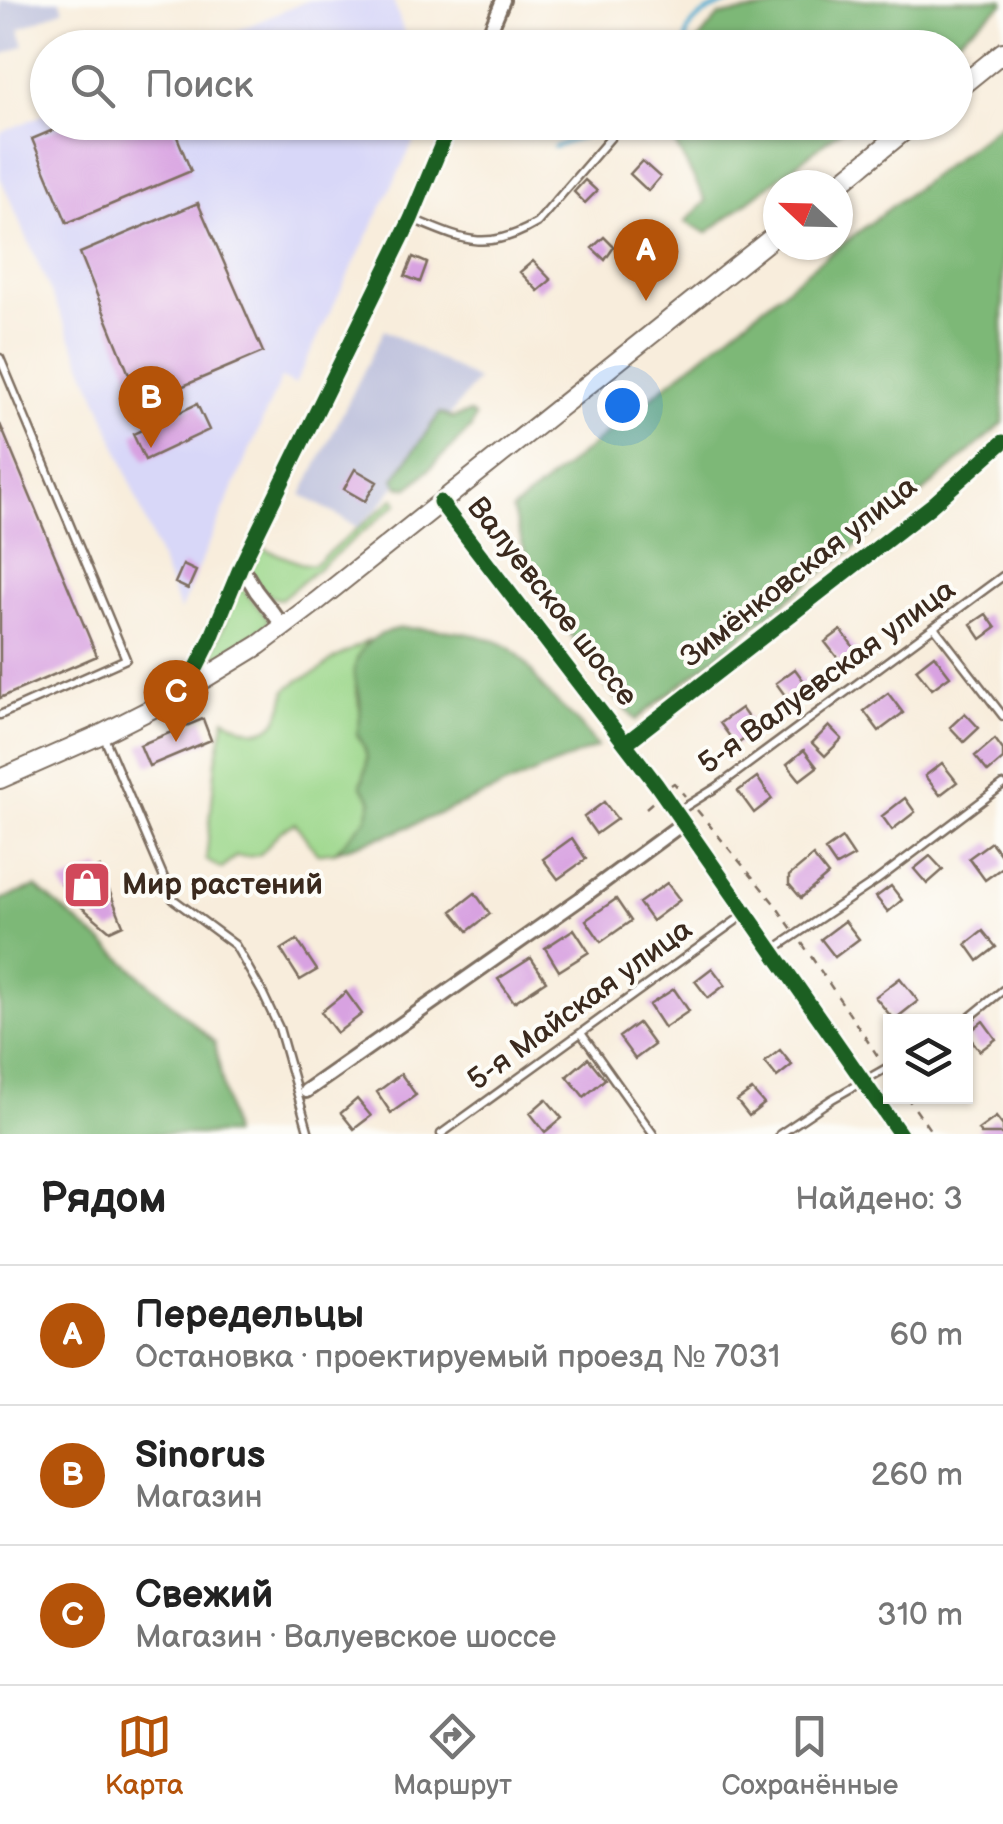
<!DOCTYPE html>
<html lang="ru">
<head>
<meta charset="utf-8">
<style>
  :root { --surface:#fff; --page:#f2f2f2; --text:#222; --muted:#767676; --line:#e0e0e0; --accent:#b45309 }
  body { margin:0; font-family:"Balsamiq Sans",sans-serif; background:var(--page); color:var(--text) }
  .controls { position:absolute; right:30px; bottom:30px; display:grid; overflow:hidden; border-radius:0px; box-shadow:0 2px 8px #0004 }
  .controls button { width:90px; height:90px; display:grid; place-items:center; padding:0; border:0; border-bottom:2px solid var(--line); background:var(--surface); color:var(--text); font:50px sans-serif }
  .compass { position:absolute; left:763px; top:170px; width:90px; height:90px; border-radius:50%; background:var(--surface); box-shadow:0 2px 8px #0004; rotate:292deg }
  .you { position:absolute; left:622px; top:405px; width:35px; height:35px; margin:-25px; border:8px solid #fff; border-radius:50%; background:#1a73e8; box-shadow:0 0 0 15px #1a73e833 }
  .badge { display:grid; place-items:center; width:65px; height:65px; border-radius:50%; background:var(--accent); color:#fff; font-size:32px; font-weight:700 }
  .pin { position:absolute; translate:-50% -82px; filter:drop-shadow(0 2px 5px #0008) }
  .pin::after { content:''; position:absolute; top:52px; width:35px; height:30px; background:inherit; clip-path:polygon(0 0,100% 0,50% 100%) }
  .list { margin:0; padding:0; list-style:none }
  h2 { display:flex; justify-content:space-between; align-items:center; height:130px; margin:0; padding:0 40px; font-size:42px }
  h2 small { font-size:32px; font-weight:400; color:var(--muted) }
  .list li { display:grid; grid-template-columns:65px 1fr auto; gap:30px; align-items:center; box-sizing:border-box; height:140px; padding:0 40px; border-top:2px solid var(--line) }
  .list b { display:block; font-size:38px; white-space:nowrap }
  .list p { margin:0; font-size:32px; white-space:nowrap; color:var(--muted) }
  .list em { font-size:32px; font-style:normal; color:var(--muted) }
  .icon { flex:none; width:55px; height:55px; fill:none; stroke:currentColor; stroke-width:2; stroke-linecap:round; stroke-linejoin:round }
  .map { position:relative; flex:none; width:1003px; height:1134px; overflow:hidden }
  .search { position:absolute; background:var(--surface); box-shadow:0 2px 8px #0004; left:30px; right:30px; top:30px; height:110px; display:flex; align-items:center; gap:25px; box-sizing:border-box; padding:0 35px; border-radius:55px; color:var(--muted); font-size:38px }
  .sheet { height:550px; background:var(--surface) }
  nav { display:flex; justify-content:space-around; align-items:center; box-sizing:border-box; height:140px; border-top:2px solid var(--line); background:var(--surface); font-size:28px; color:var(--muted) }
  nav a { display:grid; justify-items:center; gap:5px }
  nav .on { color:var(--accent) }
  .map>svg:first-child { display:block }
  .built { fill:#d8d7f8 }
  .industrial { fill:#bfc2dd }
  .green { fill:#9cd78b; stroke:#6c8054; stroke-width:2.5 }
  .forest { fill:#7db877; stroke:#5c714a; stroke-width:2.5 }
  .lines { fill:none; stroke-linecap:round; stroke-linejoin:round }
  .stream { stroke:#53aed1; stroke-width:4 }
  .building { fill:#d8a2e1 }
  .service-casing { stroke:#7d6e60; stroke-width:11 }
  .minor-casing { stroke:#7d6e60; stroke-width:18 }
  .tertiary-casing { stroke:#7d6e60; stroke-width:20 }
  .secondary-casing { stroke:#7d6e60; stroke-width:22 }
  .path { stroke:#7d6e60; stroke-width:2.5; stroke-dasharray:8 8; stroke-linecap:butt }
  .service { stroke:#fff; stroke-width:6 }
  .minor { stroke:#fff; stroke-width:12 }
  .tertiary { stroke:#fff; stroke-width:15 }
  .secondary { stroke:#fff; stroke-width:18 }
  .cycleway-casing { stroke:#fdfcf7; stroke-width:21 }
  .cycleway { stroke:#1b5e20; stroke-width:15 }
  .labels { text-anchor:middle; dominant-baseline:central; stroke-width:8; stroke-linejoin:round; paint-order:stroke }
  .street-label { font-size:30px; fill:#3b2a1e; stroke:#fdfcf7 }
  .poi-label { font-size:30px; font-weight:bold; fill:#3b2a1e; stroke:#fdfcf7; text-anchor:start }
</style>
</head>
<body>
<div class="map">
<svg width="1003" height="1134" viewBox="0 0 1003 1134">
  <rect width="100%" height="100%" fill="#fdfcf7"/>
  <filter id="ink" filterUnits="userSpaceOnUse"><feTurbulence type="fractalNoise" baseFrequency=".01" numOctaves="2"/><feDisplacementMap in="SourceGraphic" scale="20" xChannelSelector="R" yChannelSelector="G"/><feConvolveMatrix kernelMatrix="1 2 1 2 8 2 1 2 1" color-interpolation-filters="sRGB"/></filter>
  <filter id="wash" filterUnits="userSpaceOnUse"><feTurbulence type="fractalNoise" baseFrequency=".0048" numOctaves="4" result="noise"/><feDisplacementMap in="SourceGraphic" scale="40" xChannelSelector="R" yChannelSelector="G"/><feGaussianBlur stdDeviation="2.25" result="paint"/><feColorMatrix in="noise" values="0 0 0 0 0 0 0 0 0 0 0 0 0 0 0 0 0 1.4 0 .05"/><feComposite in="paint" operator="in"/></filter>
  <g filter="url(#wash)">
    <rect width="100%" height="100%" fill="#f8eddc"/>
    <path class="built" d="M309 0H393L409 47H199Z
      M47 113 48 122 423 123 295 384 281 378 180 611 100 404 0 177V133Z"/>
    <path class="industrial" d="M0 0H60L64 9 19 29 24 45 0 56Z
      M384 330 477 380 379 507 357 527 302 495Z"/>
    <path class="green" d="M395 498 398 503 281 599C263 598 256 581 247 567L254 552 260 547 300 563 313 565Z
      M240 586 269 620 264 627 220 656 212 655 238 587Z
      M367 641 358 658 354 677 361 715 357 734C370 754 369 763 361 785L372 800 367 819 336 851 317 854 295 823C290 826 284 828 280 832 260 850 269 859 236 856L222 869 206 860 216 761 225 718C261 742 281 731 286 690L301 679 318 672 332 660Z"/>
    <path class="forest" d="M803 0H1003V4L947 47H693L719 16 791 5Z
      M1003 122V423L920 495 636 720 608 689 534 581 512 510 816 264Z
      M664 123H850L707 233 685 222 706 201Z
      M440 413 452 418 470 413 475 417 471 428 416 482 409 488 398 486 394 479Z
      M401 628C431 628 493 632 515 652 527 662 534 677 544 689 563 710 582 723 597 747L396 832 336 851 366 819 372 801 361 785C369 763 370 754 357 734 360 720 362 708 359 693 358 692 354 678 354 677 354 647 375 633 401 628Z
      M36 887 121 958 215 1043 232 1134H0V900Z"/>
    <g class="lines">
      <path class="stream" d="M797 0 798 2 808 0
        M685 48C686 42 686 36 688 31 697 11 726 3 745 0
        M554 147 582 137 597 122"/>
    </g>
    <g id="blocks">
      <path class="building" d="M72 122H171L191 171 67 223 32 139Z
        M642 161 660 177 648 191 630 174Z
        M585 180 597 191 585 203 574 192Z
        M198 203 263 352 141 404 80 253Z
        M604 237 614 247 605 260 592 248Z
        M413 257 427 263 420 282 405 276Z
        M533 261 551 280 538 291 520 272Z
        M197 404 209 430 145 460 133 434Z
        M0 424 97 656 0 698Z
        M355 469 377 482 365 501 344 489Z
        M183 565 196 571 188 589 175 583Z
        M986 614 996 628 981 639 971 624Z
        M841 630 858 653 843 665 825 642Z
        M934 655 950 676 932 689 916 669Z
        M795 669 811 691 792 705 776 683Z
        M888 693 903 713 879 731 864 711Z
        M741 708 757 730 736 745 720 723Z
        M965 713 979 728 964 742 950 727Z
        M203 719 211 740 149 766 140 745Z
        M829 726 842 739 825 756 812 743Z
        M995 739 1003 750V759L988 772 975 756Z
        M804 750 817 767 800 780 787 764Z
        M942 763 957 782 940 795 925 776Z
        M757 777 772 799 754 813 738 791Z
        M905 798 915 812 892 830 882 816Z
        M604 802 617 819 596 834 584 817Z
        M572 838 586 859 558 879 543 859Z
        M842 838 854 856 836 866 825 850Z
        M991 842 1003 858V867L985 880 969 858Z
        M813 856 828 875 801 898 789 884V876Z
        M930 856 943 870 927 884 914 869Z
        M100 867 123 925 110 931 65 893 61 883Z
        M667 883 680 900 652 921 639 903Z
        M891 886 902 900 888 912 876 897Z
        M475 893 490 914 468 931 452 911Z
        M616 899 631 921 601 942 586 920Z
        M845 921 859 939 835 957 821 939Z
        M574 929 589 952 559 971 545 948Z
        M983 931 996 947 978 961 966 944Z
        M297 940 317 970 300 980 281 950Z
        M531 958 546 981 514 1002 498 979Z
        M712 968 725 985 708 998 695 981Z
        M900 978 918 1001 894 1020 875 997Z
        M674 989 689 1011 664 1028 649 1005Z
        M346 992 362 1014 337 1033 321 1012Z
        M983 1021 996 1039 980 1051 967 1034Z
        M638 1023 654 1045 635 1059 619 1037Z
        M780 1050 792 1065 777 1077 765 1062Z
        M588 1058 605 1079 584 1097 567 1076Z
        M401 1074 416 1095 391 1113 377 1092Z
        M752 1090 764 1104 749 1116 737 1101Z
        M357 1099 371 1116 354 1129 341 1113Z
        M546 1099 562 1118 545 1132 530 1113Z
        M996 1117 1003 1126V1134H981L978 1130Z"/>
    </g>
  </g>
  <g filter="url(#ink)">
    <use href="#blocks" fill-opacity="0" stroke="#7d6e60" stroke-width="2.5"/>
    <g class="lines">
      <g class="service-casing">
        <path id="service" d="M412 219C463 240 486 253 537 223L624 122
          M0 358 126 659 0 715
          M935 628 1003 716
          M103 735 173 899 235 945 262 992 279 1028 309 1134
          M677 812 717 787 1003 576
          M773 950 876 881 1003 785
          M964 1022 1003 990
          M581 1033 653 1134
          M441 1134 745 914
          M780 1134 832 1099 890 1066"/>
      </g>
      <g class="minor-casing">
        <path id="minor" d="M483 48 503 0
          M241 566 256 591 284 627
          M177 691 197 667 210 641 241 566 411 219 451 122
          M626 743 931 506 1003 442
          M306 1091 580 899 683 823"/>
      </g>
      <g class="tertiary-casing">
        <path id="tertiary" d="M440 502 656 784 900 1134"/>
      </g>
      <g class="secondary-casing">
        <path id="secondary" d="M956 90 1003 52
          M838 185 915 122
          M0 779 102 734 169 700 259 645 316 602 778 233"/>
      </g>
      <path class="path" d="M671 785 674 783 685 796
        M646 808 654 801
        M697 810 773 902 792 929
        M802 943 881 1061
        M906 1096 933 1134"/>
      <use href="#service" class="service"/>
      <use href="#minor" class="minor"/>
      <use href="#tertiary" class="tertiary"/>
      <use href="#secondary" class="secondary"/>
      <g class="cycleway-casing">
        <path id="cycleway" d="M440 502 656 784 900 1134
          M169 700 197 667 210 641 241 566 411 219 451 122
          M626 743 931 506 1003 442"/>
      </g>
      <use href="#cycleway" class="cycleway"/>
    </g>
  </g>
  <defs>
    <g id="shop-square" transform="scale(2.5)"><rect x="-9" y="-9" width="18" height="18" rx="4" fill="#d1495b" stroke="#fdfcf7"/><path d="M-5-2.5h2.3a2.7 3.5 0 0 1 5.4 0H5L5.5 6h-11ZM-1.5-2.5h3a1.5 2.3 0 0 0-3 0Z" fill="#fff"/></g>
  </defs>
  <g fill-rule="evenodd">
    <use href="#shop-square" x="87" y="885"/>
  </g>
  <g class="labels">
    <g class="street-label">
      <text transform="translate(799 572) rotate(-38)">Зимёнковская улица</text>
      <text transform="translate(552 602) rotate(52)">Валуевское шоссе</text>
      <text transform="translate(827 677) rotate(-36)">5-я Валуевская улица</text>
      <text transform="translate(580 1005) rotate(-36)">5-я Майская улица</text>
    </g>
    <g class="poi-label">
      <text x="122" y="885">Мир растений</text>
    </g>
  </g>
</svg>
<div class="controls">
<button><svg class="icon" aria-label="layers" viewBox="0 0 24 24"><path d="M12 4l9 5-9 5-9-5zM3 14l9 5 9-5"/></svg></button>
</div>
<svg class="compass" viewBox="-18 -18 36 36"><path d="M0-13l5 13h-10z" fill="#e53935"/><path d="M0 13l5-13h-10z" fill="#767676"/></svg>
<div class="you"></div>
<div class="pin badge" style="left:646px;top:301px">A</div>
<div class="pin badge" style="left:151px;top:448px">B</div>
<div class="pin badge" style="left:176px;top:742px">C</div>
<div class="search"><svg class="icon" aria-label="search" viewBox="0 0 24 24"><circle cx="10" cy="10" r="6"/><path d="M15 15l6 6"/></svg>Поиск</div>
</div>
<section class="sheet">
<h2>Рядом<small>Найдено: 3</small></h2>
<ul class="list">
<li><span class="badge">A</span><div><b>Передельцы</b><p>Остановка · проектируемый проезд № 7031</p></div><em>60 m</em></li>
<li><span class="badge">B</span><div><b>Sinorus</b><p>Магазин</p></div><em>260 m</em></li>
<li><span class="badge">C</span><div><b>Свежий</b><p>Магазин · Валуевское шоссе</p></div><em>310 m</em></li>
</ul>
</section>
<nav>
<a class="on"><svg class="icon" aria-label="map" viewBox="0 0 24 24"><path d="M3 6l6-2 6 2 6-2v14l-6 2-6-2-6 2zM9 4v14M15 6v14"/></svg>Карта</a>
<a><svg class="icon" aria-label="directions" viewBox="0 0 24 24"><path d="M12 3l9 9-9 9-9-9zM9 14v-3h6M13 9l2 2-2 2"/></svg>Маршрут</a>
<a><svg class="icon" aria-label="saved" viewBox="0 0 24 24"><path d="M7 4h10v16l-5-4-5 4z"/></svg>Сохранённые</a>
</nav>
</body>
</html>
